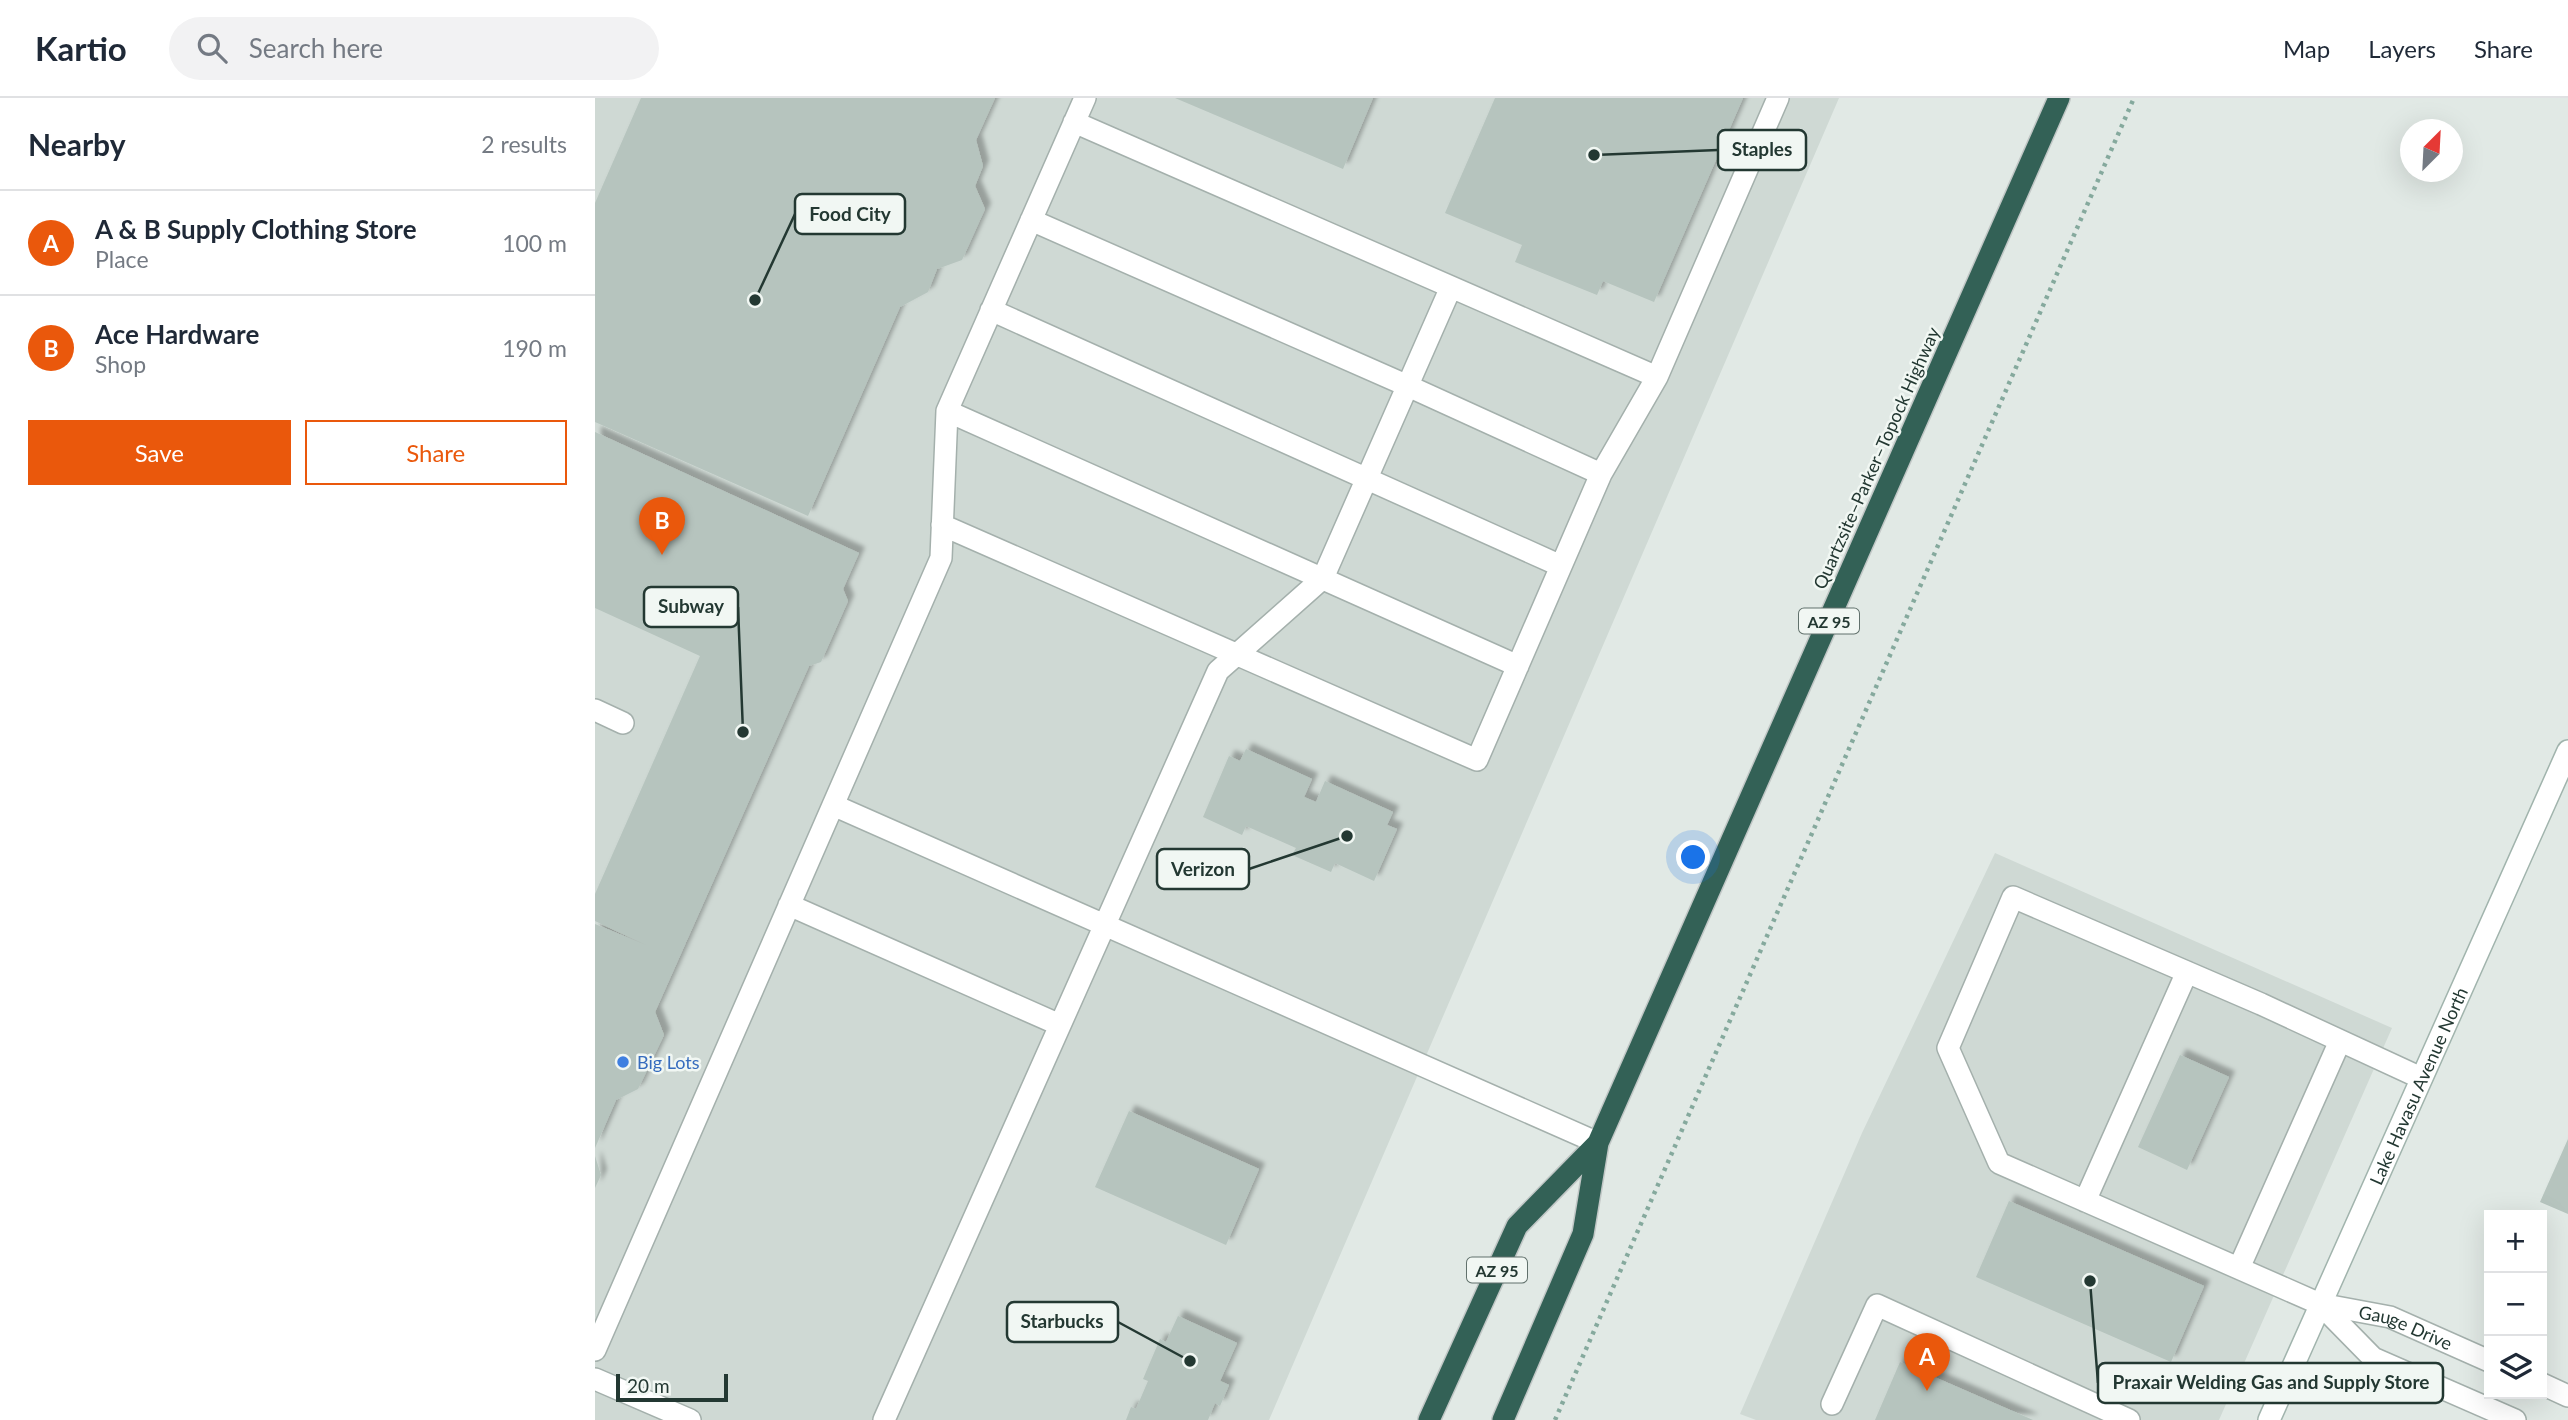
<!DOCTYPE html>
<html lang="en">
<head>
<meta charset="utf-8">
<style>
  :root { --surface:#fff; --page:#f2f2f3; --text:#1f2937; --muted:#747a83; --line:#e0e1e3; --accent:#ea580c }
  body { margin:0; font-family:Lato,sans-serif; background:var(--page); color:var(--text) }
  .controls { position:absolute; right:21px; bottom:21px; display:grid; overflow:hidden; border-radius:0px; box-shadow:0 7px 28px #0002 }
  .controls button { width:63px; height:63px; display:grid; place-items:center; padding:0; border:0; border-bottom:2px solid var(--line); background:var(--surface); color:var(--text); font:35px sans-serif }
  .compass { position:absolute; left:1805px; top:21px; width:63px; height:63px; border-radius:50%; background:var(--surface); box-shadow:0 7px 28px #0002; rotate:24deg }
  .scale { position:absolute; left:21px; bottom:18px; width:112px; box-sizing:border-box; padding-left:7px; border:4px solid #233832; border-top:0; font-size:19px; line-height:24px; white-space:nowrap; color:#233832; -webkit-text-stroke:5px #f1f7f3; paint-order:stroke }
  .you { position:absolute; left:1099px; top:760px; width:24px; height:24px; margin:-18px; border:5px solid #fff; border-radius:50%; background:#1a73e8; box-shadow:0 0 0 10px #1a73e833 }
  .badge { display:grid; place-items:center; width:46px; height:46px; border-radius:50%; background:var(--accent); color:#fff; font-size:23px; font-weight:700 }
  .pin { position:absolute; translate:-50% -58px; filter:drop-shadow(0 2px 4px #0008) }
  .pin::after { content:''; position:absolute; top:37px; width:24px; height:21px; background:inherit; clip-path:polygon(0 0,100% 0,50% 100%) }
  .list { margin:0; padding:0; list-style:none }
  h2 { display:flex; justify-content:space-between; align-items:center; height:91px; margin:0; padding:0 28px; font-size:30px }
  h2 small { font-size:23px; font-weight:400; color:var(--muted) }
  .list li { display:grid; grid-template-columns:46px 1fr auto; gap:21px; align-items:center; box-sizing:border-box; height:105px; padding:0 28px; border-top:2px solid var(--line) }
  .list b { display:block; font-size:26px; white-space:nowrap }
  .list p { margin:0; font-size:23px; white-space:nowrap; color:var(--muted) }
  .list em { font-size:23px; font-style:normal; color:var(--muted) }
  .actions { display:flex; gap:14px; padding:21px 28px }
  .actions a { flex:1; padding:16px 0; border:2px solid var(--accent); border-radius:0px; text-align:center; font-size:24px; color:var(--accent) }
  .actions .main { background:var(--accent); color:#fff }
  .icon { flex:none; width:38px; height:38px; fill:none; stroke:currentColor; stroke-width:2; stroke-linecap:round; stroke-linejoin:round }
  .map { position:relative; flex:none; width:1973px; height:1322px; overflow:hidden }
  header { display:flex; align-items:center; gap:42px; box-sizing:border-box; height:98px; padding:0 35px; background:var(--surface); border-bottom:2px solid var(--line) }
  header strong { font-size:33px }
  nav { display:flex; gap:38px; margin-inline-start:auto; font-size:24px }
  .search { width:490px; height:63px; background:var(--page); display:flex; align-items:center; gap:18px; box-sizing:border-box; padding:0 24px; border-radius:38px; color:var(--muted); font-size:26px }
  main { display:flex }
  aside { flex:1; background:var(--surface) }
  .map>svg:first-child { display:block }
  .built { fill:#cfd9d4 }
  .building { fill:#b6c4be; filter:url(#shadow) }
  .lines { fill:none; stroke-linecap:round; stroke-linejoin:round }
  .lane-casing { stroke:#a4b0ac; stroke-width:24 }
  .street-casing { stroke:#a4b0ac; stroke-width:24 }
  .secondary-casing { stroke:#a1b4ad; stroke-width:24 }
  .highway-casing { stroke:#c1c7c6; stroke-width:24 }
  .path { stroke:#85a99d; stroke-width:4.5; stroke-dasharray:3.5 5; stroke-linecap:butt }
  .lane { stroke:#fff; stroke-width:21 }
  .street { stroke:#fff; stroke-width:21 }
  .secondary { stroke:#fff; stroke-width:21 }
  .highway { stroke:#336156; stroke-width:21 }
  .shop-dot { fill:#3f7fe0; stroke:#f1f7f3; stroke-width:2.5 }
  .labels { text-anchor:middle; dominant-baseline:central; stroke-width:5; stroke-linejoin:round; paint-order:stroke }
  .shield { fill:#f1f7f3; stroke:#61716c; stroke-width:2 }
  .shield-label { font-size:16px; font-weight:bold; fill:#233832 }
  .street-label { font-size:18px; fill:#233832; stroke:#f1f7f3 }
  .shop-label { font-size:18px; fill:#366cbe; stroke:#f1f7f3; text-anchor:start }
  .leader { fill:none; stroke:#233832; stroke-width:2.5 }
  .callout-dot { fill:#233832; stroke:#f1f7f3; stroke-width:2.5 }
  .callout { fill:#f1f7f3; stroke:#233832; stroke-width:2.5 }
  .callout-label { font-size:19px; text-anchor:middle; font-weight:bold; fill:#233832 }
</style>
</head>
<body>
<header>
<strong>Kartio</strong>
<div class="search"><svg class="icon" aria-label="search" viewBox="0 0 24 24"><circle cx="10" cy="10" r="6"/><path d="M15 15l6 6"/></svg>Search here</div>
<nav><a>Map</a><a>Layers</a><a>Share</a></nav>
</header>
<main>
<aside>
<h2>Nearby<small>2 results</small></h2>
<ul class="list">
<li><span class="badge">A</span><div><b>A &amp; B Supply Clothing Store</b><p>Place</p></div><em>100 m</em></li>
<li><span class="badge">B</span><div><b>Ace Hardware</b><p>Shop</p></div><em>190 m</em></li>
</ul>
<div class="actions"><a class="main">Save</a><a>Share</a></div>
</aside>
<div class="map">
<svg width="1973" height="1322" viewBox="0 0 1973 1322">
  <defs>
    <filter id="shadow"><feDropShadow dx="6" dy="-6" stdDeviation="2" flood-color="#0004"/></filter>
  </defs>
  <rect width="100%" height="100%" fill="#e1e9e5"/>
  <path class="built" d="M0 0H1244L674 1322H0Z
    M1400 755 1797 930 1624 1322H1161L1145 1316 1267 1035Z"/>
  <path class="building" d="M46 0H400L381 42 388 68 380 88 390 111 367 162 342 171 333 194 305 209 213 418 0 324V105Z
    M580 0H778L748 71Z
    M900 0H1148L1059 204 1008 183 1002 197 920 164 927 147 850 115Z
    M0 334 264 455 248 491 253 503 226 564 214 568 60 914 69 937 43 991 21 1002 0 1050V826L51 847 0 823V796L105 558 0 510Z
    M651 651 717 681 709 699 721 704 730 683 798 714 792 727 802 731 779 783 740 765 736 774 697 757 701 750 651 728 647 737 608 719 634 658 645 663Z
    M1585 957 1634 979 1592 1072 1543 1049Z
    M534 1013 664 1071 631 1147 500 1089Z
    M1973 1041V1116L1945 1104Z
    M0 1058 6 1077 0 1090Z
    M1414 1103 1609 1188 1576 1264 1381 1179Z
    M583 1218 642 1245 625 1283 634 1287 625 1308 620 1305 613 1322H531L536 1309 541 1311 553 1283 548 1281 565 1241 571 1244Z
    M1305 1264 1438 1322H1280Z"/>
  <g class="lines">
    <g class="lane-casing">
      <path id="lane" d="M479 24 1062 279
        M436 122 813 288 1006 376
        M396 212 966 468
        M352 313 923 568
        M347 427 882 662 1006 376 1062 279 1183 0
        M0 612 28 625
        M238 707 1003 1045
        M194 807 465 927
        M1490 1103 1592 874
        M1644 1170 1745 943
        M1725 1206 1404 1065 1353 950 1418 799 1666 906 1826 980
        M0 1252 346 460 352 313 490 0
        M0 1281 95 1322
        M1237 1306 1282 1207 1534 1322
        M289 1322 623 573 728 480 856 189"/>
    </g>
    <g class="street-casing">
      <g id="street">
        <path d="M1725 1206 1778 1260 1920 1322"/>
        <path id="s1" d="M1725 1206 1795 1219 1894 1263"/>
        <path d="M1947 1286 1973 1298"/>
      </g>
    </g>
    <g class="secondary-casing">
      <g id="secondary">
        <path id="s2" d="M1674 1322 1973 653"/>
      </g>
    </g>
    <g class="highway-casing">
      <path id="highway" d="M834 1322 922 1128 1003 1045
        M908 1322 988 1136 1003 1045 1464 0"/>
    </g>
    <path class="path" d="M960 1322 1539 0"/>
    <use href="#lane" class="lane"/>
    <use href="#street" class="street"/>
    <use href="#secondary" class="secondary"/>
    <use href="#highway" class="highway"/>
  </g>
  <circle class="shop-dot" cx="28" cy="964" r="7"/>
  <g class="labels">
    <g class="shield">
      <rect x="1204" y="510.5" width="60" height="25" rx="5"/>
      <rect x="872" y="1159.5" width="60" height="25" rx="5"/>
    </g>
    <g class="shield-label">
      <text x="1234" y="523">AZ 95</text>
      <text x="902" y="1172">AZ 95</text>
    </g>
    <g class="street-label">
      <text transform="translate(1281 360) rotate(-66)">Quartzsite–Parker–Topock Highway</text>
      <text stroke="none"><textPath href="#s2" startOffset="366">Lake Havasu Avenue North</textPath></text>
      <text stroke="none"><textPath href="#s1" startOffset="89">Gauge Drive</textPath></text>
    </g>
    <g class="shop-label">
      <text x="42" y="964">Big Lots</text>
    </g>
  </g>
  <path class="leader" d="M999 57L1123 52M160 202L200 116M148 634L143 509M752 738L654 771M595 1263L523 1224M1495 1183L1503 1285"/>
  <g class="callout-dot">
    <circle cx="999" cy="57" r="7"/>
    <circle cx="160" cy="202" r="7"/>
    <circle cx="148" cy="634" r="7"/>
    <circle cx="752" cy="738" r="7"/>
    <circle cx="595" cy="1263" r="7"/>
    <circle cx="1495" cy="1183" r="7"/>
  </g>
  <g class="callout">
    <rect x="1123" y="32" width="88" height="40" rx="7"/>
    <rect x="200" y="96" width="110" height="40" rx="7"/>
    <rect x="49" y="489" width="94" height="40" rx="7"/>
    <rect x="562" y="751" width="92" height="40" rx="7"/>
    <rect x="412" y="1204" width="111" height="40" rx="7"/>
    <rect x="1503" y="1265" width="345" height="40" rx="7"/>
  </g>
  <g class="callout-label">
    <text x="1167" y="58">Staples</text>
    <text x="255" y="123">Food City</text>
    <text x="96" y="515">Subway</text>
    <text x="608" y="778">Verizon</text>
    <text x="467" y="1230">Starbucks</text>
    <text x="1676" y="1291">Praxair Welding Gas and Supply Store</text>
  </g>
</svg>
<div class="controls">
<button>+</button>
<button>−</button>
<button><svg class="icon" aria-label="layers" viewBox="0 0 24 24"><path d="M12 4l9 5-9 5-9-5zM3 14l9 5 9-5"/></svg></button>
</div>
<svg class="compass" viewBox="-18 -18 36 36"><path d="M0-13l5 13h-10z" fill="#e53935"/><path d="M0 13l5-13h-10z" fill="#747a83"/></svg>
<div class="scale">20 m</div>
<div class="you"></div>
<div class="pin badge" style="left:1332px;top:1293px">A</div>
<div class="pin badge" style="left:67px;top:457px">B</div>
</div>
</main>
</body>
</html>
